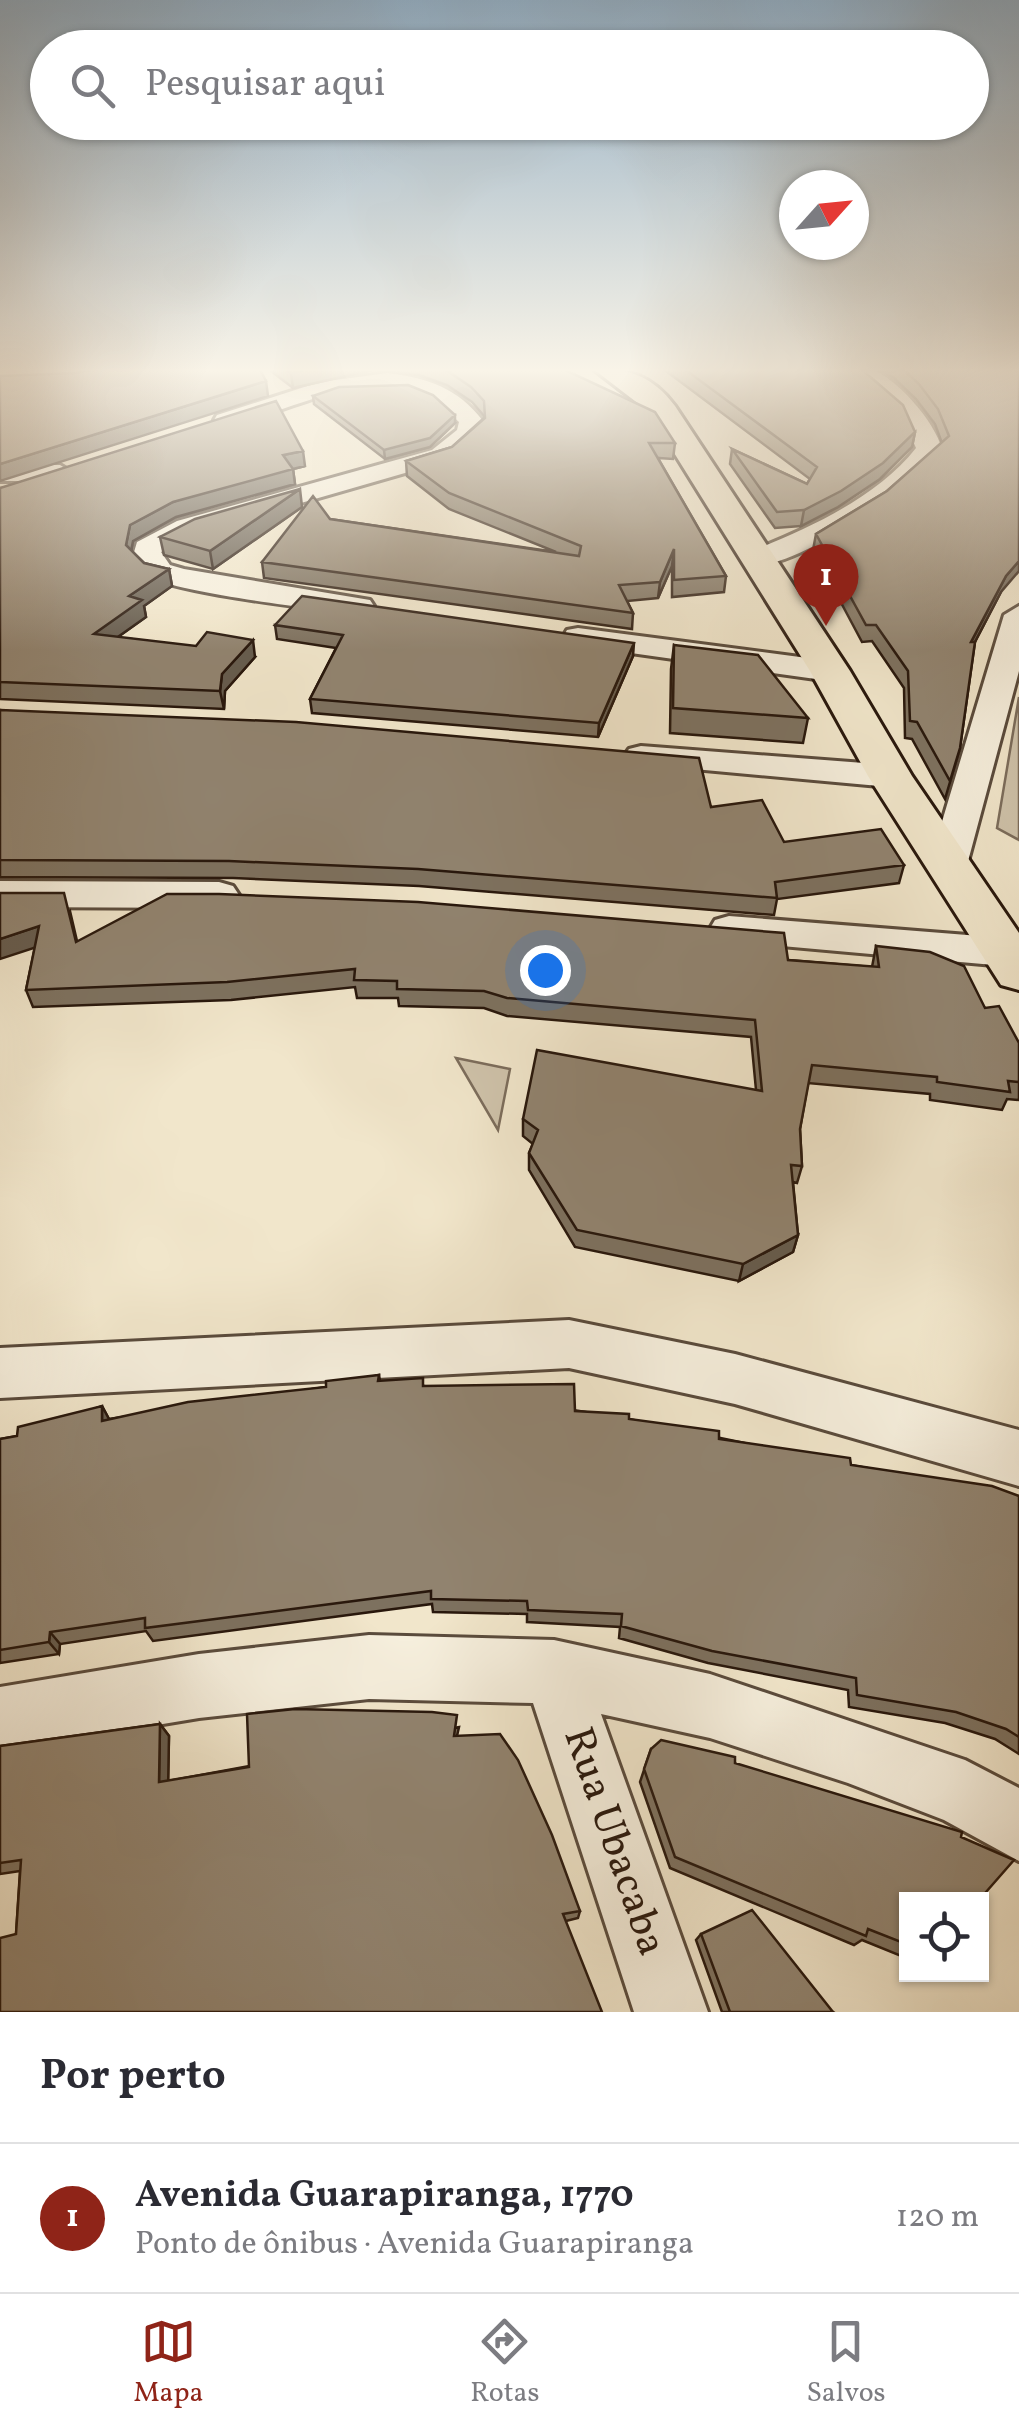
<!DOCTYPE html>
<html lang="pt">
<head>
<meta charset="utf-8">
<style>
  :root { --surface:#fff; --page:#f7f7f7; --text:#2b2b33; --muted:#7c7c81; --line:#e1e1e2; --accent:#8f2418 }
  body { margin:0; font-family:Vollkorn,serif; background:var(--page); color:var(--text) }
  .controls { position:absolute; right:30px; bottom:30px; display:grid; overflow:hidden; border-radius:0px; box-shadow:0 2px 8px #0004 }
  .controls button { width:90px; height:90px; display:grid; place-items:center; padding:0; border:0; border-bottom:2px solid var(--line); background:var(--surface); color:var(--text); font:50px sans-serif }
  .compass { position:absolute; left:779px; top:170px; width:90px; height:90px; border-radius:50%; background:var(--surface); box-shadow:0 2px 8px #0004; rotate:63deg }
  .you { position:absolute; left:545px; top:970px; width:35px; height:35px; margin:-25px; border:8px solid #fff; border-radius:50%; background:#1a73e8; box-shadow:0 0 0 15px #1a73e833 }
  .badge { display:grid; place-items:center; width:65px; height:65px; border-radius:50%; background:var(--accent); color:#fff; font-size:32px; font-weight:700 }
  .pin { position:absolute; translate:-50% -82px; filter:drop-shadow(0 2px 5px #0008) }
  .pin::after { content:''; position:absolute; top:52px; width:35px; height:30px; background:inherit; clip-path:polygon(0 0,100% 0,50% 100%) }
  .list { margin:0; padding:0; list-style:none }
  h2 { display:flex; justify-content:space-between; align-items:center; height:130px; margin:0; padding:0 40px; font-size:42px }
  h2 small { font-size:32px; font-weight:400; color:var(--muted) }
  .list li { display:grid; grid-template-columns:65px 1fr auto; gap:30px; align-items:center; box-sizing:border-box; height:150px; padding:0 40px; border-top:2px solid var(--line) }
  .list b { display:block; font-size:38px; white-space:nowrap }
  .list p { margin:0; font-size:32px; white-space:nowrap; color:var(--muted) }
  .list em { font-size:32px; font-style:normal; color:var(--muted) }
  .icon { flex:none; width:55px; height:55px; fill:none; stroke:currentColor; stroke-width:2; stroke-linecap:round; stroke-linejoin:round }
  .map { position:relative; flex:none; width:1019px; height:2012px; overflow:hidden }
  .search { position:absolute; background:var(--surface); box-shadow:0 2px 8px #0004; left:30px; right:30px; top:30px; height:110px; display:flex; align-items:center; gap:25px; box-sizing:border-box; padding:0 35px; border-radius:55px; color:var(--muted); font-size:38px }
  .sheet { height:280px; background:var(--surface) }
  nav { display:flex; justify-content:space-around; align-items:center; box-sizing:border-box; height:140px; border-top:2px solid var(--line); background:var(--surface); font-size:28px; color:var(--muted) }
  nav a { display:grid; justify-items:center; gap:5px }
  nav .on { color:var(--accent) }
  .map>svg:first-child { display:block }
  .green { fill:#cfc3ab; stroke:#7c6d5c; stroke-width:2.5 }
  .lines { fill:none; stroke-linecap:round; stroke-linejoin:round }
  .minor-casing { stroke:#5a4b3c; stroke-width:6 }
  .major-casing { stroke:#28170c; stroke-width:6 }
  .minor { fill:#f6efdd; fill-rule:evenodd }
  .major { fill:#f1e6cb; fill-rule:evenodd }
  .wall { fill:#7d715f; stroke:#28170c; stroke-width:2.5 }
  .shaded-wall { fill:#665c4e; stroke:#28170c; stroke-width:2.5 }
  .building { fill:#91836f; stroke:#28170c; stroke-width:2.5 }
  .labels { text-anchor:middle; dominant-baseline:central; stroke-width:9; stroke-linejoin:round; paint-order:stroke }
  .near-street-label { font-size:42px; fill:#28170c; stroke:#f6efdd }
</style>
</head>
<body>
<div class="map">
<svg width="1019" height="2012" viewBox="0 0 1019 2012">
  <rect width="100%" height="100%" fill="#f1e6cb"/>
  <filter id="stains"><feTurbulence type="fractalNoise" baseFrequency=".002" numOctaves="4"/><feColorMatrix values="0 0 0 0 .2 0 0 0 0 .09 0 0 0 0 .02 0 0 0 .5 -.17"/></filter>
  <radialGradient id="worn" r=".72"><stop offset=".6" stop-color="#630" stop-opacity="0"/><stop offset="1" stop-color="#630" stop-opacity=".3"/></radialGradient>
  <path class="green" d="M1019 697V840L997 828Z
    M456 1058 510 1069 498 1130Z"/>
  <g class="lines">
    <g class="minor-casing">
      <path id="minor" d="M844 368C851 368 861 366 868 368 896 376 935 422 942 449 917 484 791 575 749 564L745 558 749 552C806 530 878 497 916 448L903 418Z
        M388 373C428 378 458 388 483 421L481 433 450 460 197 533 161 552 170 565 184 569 370 600 374 606 370 612 359 615C316 608 179 594 148 576 142 572 136 565 132 559L137 542 177 521 432 450 457 430 459 422C389 350 306 407 226 427L214 420 217 415 320 382Z
        M0 465H60L73 473 60 481H0Z
        M1019 606V671L967 865 961 874 948 877 935 874 929 865 1004 615Z
        M578 628 830 661 846 671 830 681 567 644 563 637 567 630Z
        M641 746 890 765 902 768 908 776 902 784 890 787 629 763 624 756 629 749Z
        M0 881 219 882 233 886 239 895 233 904 219 908 0 907Z
        M729 916 1005 938 1019 942V962L1005 966 715 940 709 930 715 920Z
        M569 1320 735 1354 1019 1430V1486L735 1404 569 1368 0 1398V1348Z
        M369 1635 554 1640 710 1674 965 1760 1019 1788V1861L944 1820 848 1783 710 1738 601 1714 708 2012H634L533 1703 369 1699 199 1718 0 1751V1687L199 1654Z"/>
    </g>
    <g class="major-casing">
      <path id="major" d="M592 368C628 368 653 376 675 406L850 671 912 776 1019 933V990L1001 985 868 776 810 671 648 411Z"/>
    </g>
    <use href="#minor" class="minor"/>
    <use href="#major" class="major"/>
  </g>
  <path class="wall" d="M267 368H561L675 443 673 459 658 458 726 576 724 592 672 597V566L658 598 627 601 633 613 632 629 264 578 262 562 330 519 556 552 449 509 407 476 406 461 452 447 484 418V416L472 402 447 385 419 375 372 370 293 388Z
    M662 368H860L915 432 912 447 880 479 838 507 801 526 775 528 730 464 732 449 807 484 810 479Z
    M876 368H1019L1001 592 975 642 960 748 945 799 912 739 905 738 904 688 872 641 862 642 813 550 816 534 887 491 942 443 935 424 916 399 893 377Z
    M313 396 455 423 430 447 385 459 314 404Z
    M305 466 293 469 295 484 176 517 133 541 131 551 144 563 169 569 172 586 144 606 146 617 118 637 255 657 225 691 224 709 0 699V488Z
    M302 507 213 569 164 555 160 537Z
    M275 625 633 656 598 737 312 713 310 699 336 648 277 639Z
    M674 645 808 718 803 743 670 733 671 669Z
    M0 710 711 807 784 842 904 865 899 883 777 899 774 915 419 886 233 878 0 877Z
    M70 911 77 941 788 960 872 967 876 946 985 1008 1019 1043V1100L1007 1099 1002 1110 930 1100V1094L808 1083 800 1129 802 1166 797 1183 793 1182 798 1235 793 1252 739 1281 575 1247 529 1170V1153L533 1144 523 1136V1119L756 1090 751 1037 507 1016 484 1008 399 1006 398 998H357L355 987 231 1000 33 1007 26 990 35 947Z
    M379 1375 380 1381 424 1386 629 1419 851 1465 1019 1496V1754L995 1739 945 1723 849 1707 848 1690 708 1663 619 1638 620 1627 527 1622V1614L433 1612 432 1604 153 1641 146 1631 60 1644 59 1654 0 1663V1439L17 1436 102 1406 109 1419 326 1387Z
    M160 1724 169 1736 168 1781 459 1727 457 1736 580 1911 578 1918 566 1921 16 1934 20 1871 0 1874V1746Z
    M651 1749 735 1763 906 1900V1958L862 1940 854 1945 670 1868 640 1782Z
    M701 1934 833 2012H722L696 1940Z"/>
  <path class="shaded-wall" d="M315 368H372V370L293 388 291 373Z
    M266 381 268 396 0 481V464Z
    M455 415V423L430 447 385 459 384 450Z
    M915 432 912 447 880 479 838 507 801 526 804 510Z
    M303 451 305 466 293 469 295 484 176 517 133 541 129 562 126 545 130 525 173 502 283 455Z
    M300 489 302 507 213 569 210 551Z
    M674 549 672 566 658 598 660 582Z
    M1019 561V571L1001 592 966 659 971 642 1006 576Z
    M169 569 172 586 144 606 146 617 98 651 94 634 129 596Z
    M253 640 255 657 225 691 224 709 220 691 222 674Z
    M634 643 633 656 598 737 599 723Z
    M39 926 46 944 0 959V939Z
    M798 1235 793 1252 739 1281 743 1264Z
    M102 1406 110 1421H102Z
    M50 1632 60 1644 59 1654 49 1642Z
    M160 1724 169 1736 168 1792 159 1782Z"/>
  <path class="building" d="M99 368H259L266 381 0 464V376L75 373Z
    M284 368H315L291 373Z
    M440 368H561L655 412 675 443H649L726 576 674 580V549L660 582 619 585 633 613 262 562 313 496 330 519 579 556 581 546 449 493 406 461 452 447 485 418 484 401 471 387 446 370Z
    M683 368H860L903 405 915 432 883 463 841 491 804 510 777 512 732 449 807 484 817 467Z
    M902 368H1019V561L1006 576 971 642H975L960 748 950 781 917 722 910 721 908 671 876 625H866L816 534 887 491 949 436 938 409 919 384Z
    M408 385 433 395 455 415 430 438 384 450 313 396 339 387Z
    M276 401 303 451 283 455 293 469 173 502 130 525 126 545 144 563 169 569 129 596 142 600 94 634 196 646 207 632 253 640 222 674 220 691 0 682V488Z
    M300 489 210 551 160 537 195 519Z
    M302 596 634 643 599 723 310 699 343 635 275 625Z
    M674 645 758 655 808 718 673 708Z
    M0 710 296 722 699 758 711 807 762 800 784 842 881 829 904 865 775 882 777 898 418 869 229 861 0 860Z
    M0 893H64L76 942 167 894H219L418 902 784 933 788 960 879 967 876 946 930 952 964 966 985 1008 999 1006 1019 1043V1082L1008 1081 1010 1092 937 1082V1077L812 1065 800 1129 802 1166 791 1165 798 1235 743 1264 577 1230 529 1153 538 1130 523 1119 537 1050 762 1091 755 1020 507 998 484 991 397 989V981L354 980 355 969 227 982 26 990 39 926 0 939Z
    M379 1375 378 1381 423 1378V1386L574 1384 575 1411 629 1414V1419L719 1431V1439L850 1458 851 1465 992 1486 1019 1496V1737L1006 1729 956 1712 857 1695 856 1678 712 1651 621 1626 622 1614 528 1610 527 1601 431 1599V1591L145 1628V1618L50 1632 49 1642 0 1650V1439L17 1436 18 1427 102 1406V1421L188 1402 326 1387V1381Z
    M295 1709 432 1712 457 1715 454 1736 500 1734 518 1760 552 1835 580 1911 563 1914 602 2012H0V1938L16 1934 21 1860 0 1863V1746L160 1724 159 1782 249 1767 247 1714Z
    M661 1740 735 1757V1763L962 1832 961 1837 1014 1860 979 1900H906V1944L868 1929 866 1936 675 1857 644 1769 651 1749Z
    M752 1910 833 2012H730L701 1934Z"/>
  <linearGradient id="sky" x2="0" y2="1"><stop stop-color="#90acc2"/><stop offset="0.57" stop-color="#f9f4e8"/><stop offset="1" stop-color="#f9f4e8" stop-opacity="0"/></linearGradient>
  <rect width="1019" height="650" fill="url(#sky)"/>
  <g class="labels">
    <g class="near-street-label">
      <text transform="translate(613 1842) rotate(71)">Rua Ubacaba</text>
    </g>
  </g>
  <rect width="100%" height="100%" filter="url(#stains)"/>
  <rect width="100%" height="100%" fill="url(#worn)"/>
</svg>
<div class="controls">
<button><svg class="icon" aria-label="locate" viewBox="0 0 24 24"><circle cx="12" cy="12" r="6"/><path d="M12 2v4M12 18v4M2 12h4M18 12h4"/></svg></button>
</div>
<svg class="compass" viewBox="-18 -18 36 36"><path d="M0-13l5 13h-10z" fill="#e53935"/><path d="M0 13l5-13h-10z" fill="#7c7c81"/></svg>
<div class="you"></div>
<div class="pin badge" style="left:826px;top:626px">1</div>
<div class="search"><svg class="icon" aria-label="search" viewBox="0 0 24 24"><circle cx="10" cy="10" r="6"/><path d="M15 15l6 6"/></svg>Pesquisar aqui</div>
</div>
<section class="sheet">
<h2>Por perto<small></small></h2>
<ul class="list">
<li><span class="badge">1</span><div><b>Avenida Guarapiranga, 1770</b><p>Ponto de ônibus · Avenida Guarapiranga</p></div><em>120 m</em></li>
</ul>
</section>
<nav>
<a class="on"><svg class="icon" aria-label="map" viewBox="0 0 24 24"><path d="M3 6l6-2 6 2 6-2v14l-6 2-6-2-6 2zM9 4v14M15 6v14"/></svg>Mapa</a>
<a><svg class="icon" aria-label="directions" viewBox="0 0 24 24"><path d="M12 3l9 9-9 9-9-9zM9 14v-3h6M13 9l2 2-2 2"/></svg>Rotas</a>
<a><svg class="icon" aria-label="saved" viewBox="0 0 24 24"><path d="M7 4h10v16l-5-4-5 4z"/></svg>Salvos</a>
</nav>
</body>
</html>
